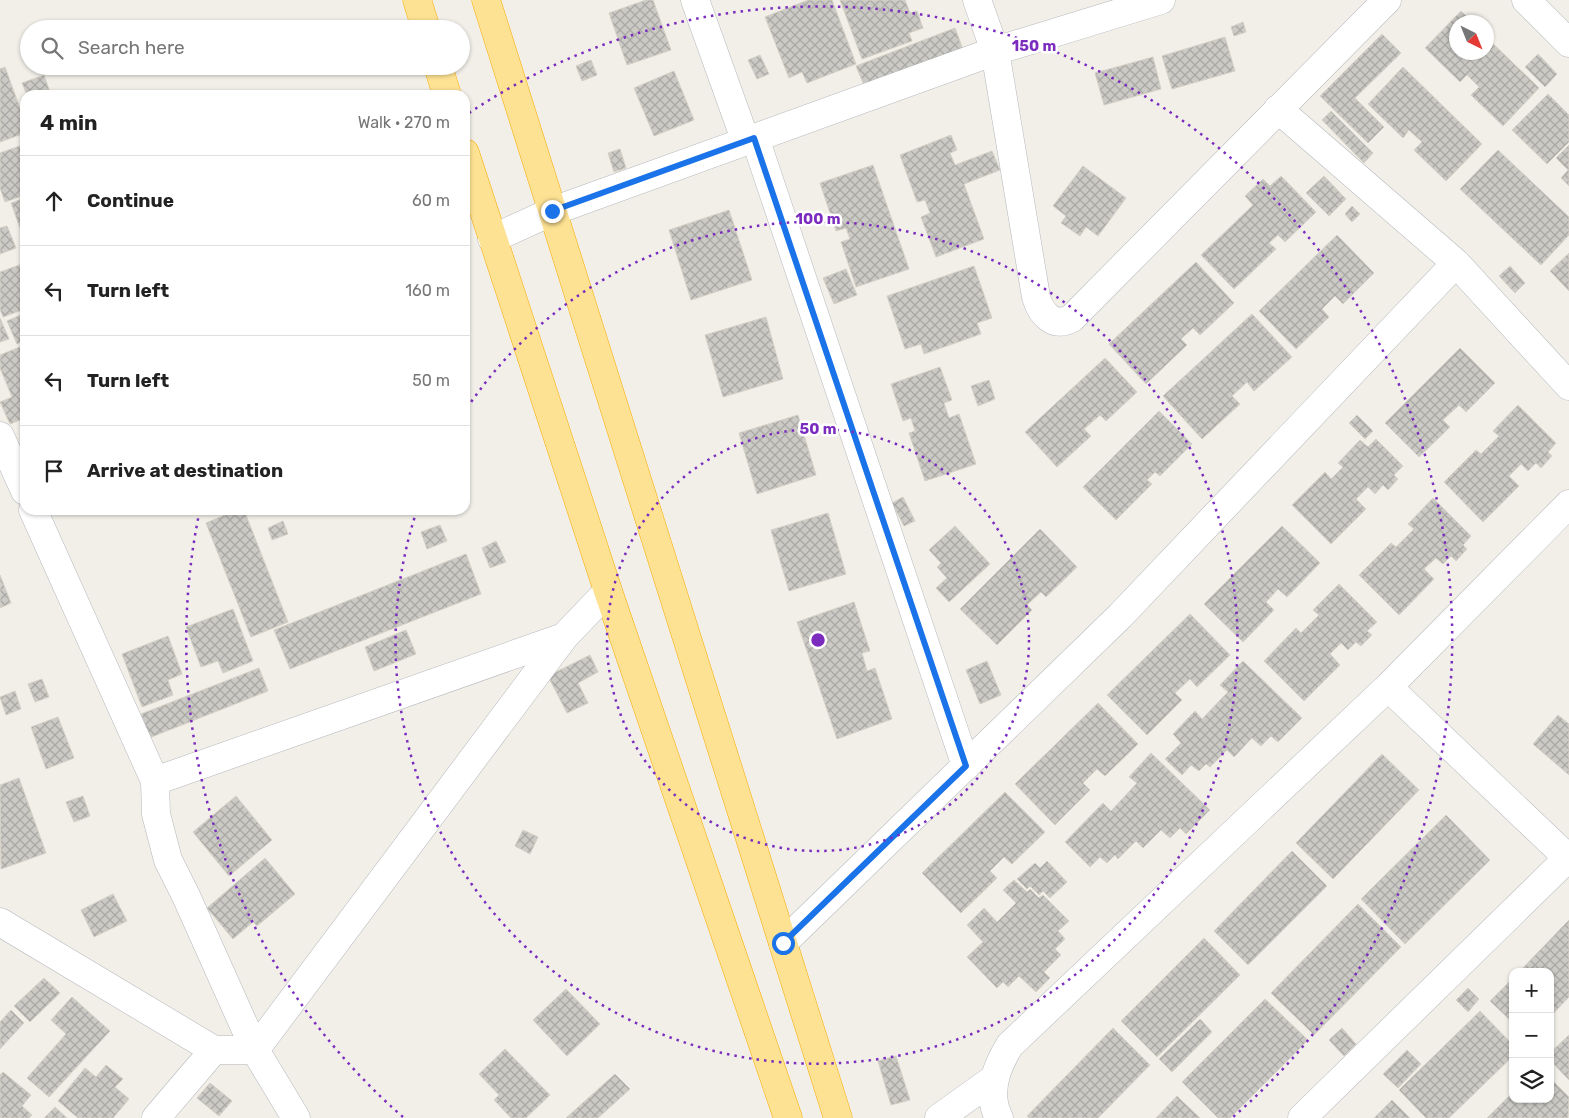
<!DOCTYPE html>
<html lang="en">
<head>
<meta charset="utf-8">
<style>
  :root { --surface:#fff; --page:#f6f6f6; --text:#222; --muted:#767676; --line:#e0e0e0 }
  body { margin:0; font-family:Rubik,sans-serif; background:var(--page); color:var(--text) }
  .controls { position:absolute; right:15px; bottom:15px; display:grid; overflow:hidden; border-radius:10px; box-shadow:0 1px 4px #0004 }
  .controls button { width:45px; height:45px; display:grid; place-items:center; padding:0; border:0; border-bottom:1px solid var(--line); background:var(--surface); color:var(--text); font:25px sans-serif }
  .compass { position:absolute; left:1449px; top:15px; width:45px; height:45px; border-radius:50%; background:var(--surface); box-shadow:0 1px 4px #0004; rotate:137deg }
  .stop { position:absolute; width:15px; height:15px; margin:-11px; border:4px solid #1a73e8; border-radius:50%; background:#fff }
  .stop.end { background:#1a73e8; border-color:#fff; box-shadow:0 1px 5px #0008 }
  .list { margin:0; padding:0; list-style:none }
  h2 { display:flex; justify-content:space-between; align-items:center; height:65px; margin:0; padding:0 20px; font-size:21px }
  h2 small { font-size:16px; font-weight:400; color:var(--muted) }
  .list li { display:grid; grid-template-columns:32px 1fr auto; gap:15px; align-items:center; box-sizing:border-box; height:90px; padding:0 20px; border-top:1px solid var(--line) }
  .list b { display:block; font-size:19px; white-space:nowrap }
  .list em { font-size:16px; font-style:normal; color:var(--muted) }
  .icon { flex:none; width:28px; height:28px; fill:none; stroke:currentColor; stroke-width:2; stroke-linecap:round; stroke-linejoin:round }
  .map { position:relative; flex:none; width:1569px; height:1118px; overflow:hidden }
  .search { position:absolute; background:var(--surface); box-shadow:0 1px 4px #0004; left:20px; top:20px; width:450px; height:55px; display:flex; align-items:center; gap:12px; box-sizing:border-box; padding:0 18px; border-radius:28px; color:var(--muted); font-size:19px }
  .panel { position:absolute; background:var(--surface); box-shadow:0 1px 4px #0004; left:20px; top:90px; width:450px; height:425px; border-radius:15px }
  .map>svg:first-child { display:block }
  .building { fill:url(#building-cross-hatch); stroke:#d6d1c6 }
  .lines { fill:none; stroke-linecap:round; stroke-linejoin:round }
  .street-casing { stroke:#b5b8bc; stroke-width:29 }
  .highway-casing { stroke:#f9ab00; stroke-width:29 }
  .street { stroke:#fff; stroke-width:28 }
  .highway { stroke:#fde293; stroke-width:28 }
  .route { stroke:#1a73e8; stroke-width:6 }
  .ring { fill:none; stroke:#7b2cbf; stroke-width:2.5; stroke-dasharray:2.5 5 }
  .centre { fill:#7b2cbf; stroke:#fff; stroke-width:2.5 }
  .ring-label { font-size:15px; text-anchor:middle; font-weight:bold; fill:#7b2cbf; stroke:#fff; stroke-width:5; stroke-linejoin:round; paint-order:stroke }
</style>
</head>
<body>
<div class="map">
<svg width="1569" height="1118" viewBox="0 0 1569 1118">
  <defs>
    <pattern id="building-cross-hatch" width="8" height="8" patternUnits="userSpaceOnUse" patternTransform="scale(1.25)"><rect width="8" height="8" fill="#cccac5"/><path d="M0 0l8 8M0 8l8-8" fill="none" stroke="#a9a8a4"/></pattern>
  </defs>
  <rect width="100%" height="100%" fill="#f1efe8"/>
  <path class="building" d="M646 0H653L671 50 627 65 609 13Z
    M808 0H832L856 64 807 83 802 72 789 78 765 17Z
    M840 0H905L910 13 917 11 923 28 909 33 912 41 862 59Z
    M1461 11 1472 22H1456V52H1486V37L1539 88 1503 126 1471 95 1479 87 1467 75 1460 82 1425 48Z
    M1243 22 1246 32 1234 36 1231 27Z
    M955 28 964 52 866 90 856 66Z
    M1382 34 1401 53 1355 98 1384 127 1368 143 1320 96Z
    M1225 37 1235 71 1172 89 1162 56Z
    M1538 54 1557 74 1545 87 1525 67Z
    M760 55 769 74 757 79 748 60Z
    M1153 57 1161 89 1104 105 1095 73Z
    M591 60 597 75 582 81 576 66Z
    M5 67 25 122V133L0 142V69Z
    M1403 67 1482 144 1446 181 1414 150 1422 142 1409 130 1403 138 1368 104Z
    M674 71 694 120 654 136 634 88Z
    M44 75 51 95H27L22 83Z
    M1548 94 1569 115V142L1547 164 1512 130Z
    M1331 111 1373 153 1364 163 1322 120Z
    M951 135 957 150 950 153 955 165 992 151 1000 170 964 184 984 239 936 257 921 217 930 213 925 200 917 202 900 155Z
    M25 144V195L5 202 0 188V153Z
    M1569 145V186L1561 178 1568 170 1556 158Z
    M620 149 626 168 614 172 608 153Z
    M1498 150 1569 217V235L1541 265 1460 189Z
    M873 165 909 269 856 287 841 242 850 239 846 228 836 231 820 183Z
    M1083 166 1126 198 1098 236 1086 227 1080 236 1061 223 1066 216 1053 206Z
    M1281 176 1316 212 1285 242 1278 235 1269 243 1276 249 1234 289 1201 255 1253 205 1245 196 1263 179 1270 186Z
    M1324 176 1346 199 1329 216 1306 193Z
    M25 198V242L11 203Z
    M1352 206 1360 214 1352 222 1345 214Z
    M729 210 752 280 691 300 669 230Z
    M7 226 16 248 0 254V228Z
    M1337 235 1374 273 1343 304 1335 296 1322 309 1329 317 1296 349 1259 311Z
    M1569 253V291L1550 271Z
    M1196 262 1234 303 1200 335 1193 328 1181 339 1187 345 1146 384 1109 344Z
    M25 263V309L3 317 0 309V272Z
    M974 266 992 318 977 323 981 334 924 354 921 344 905 349 887 296Z
    M1510 266 1525 283 1515 293 1499 276Z
    M846 269 857 295 834 304 823 278Z
    M25 313V340L17 344 7 321Z
    M1252 314 1292 357 1254 391 1247 382 1232 396 1240 404 1202 439 1163 396Z
    M766 317 783 379 723 397 705 335Z
    M0 318 9 339 0 342Z
    M25 345V418L10 424 0 402 12 397 0 368V355Z
    M1460 348 1495 383 1466 412 1459 405 1443 420 1450 427 1419 457 1385 423Z
    M1105 358 1137 392 1106 421 1100 415 1084 429 1091 436 1057 467 1025 432Z
    M940 367 952 400 944 403 949 418 959 414 976 464 925 481 909 433 915 431 911 418 903 421 891 384Z
    M989 380 995 399 978 406 971 386Z
    M1518 405 1556 443 1548 452 1552 456 1541 468 1536 463 1528 471 1521 464 1509 476 1519 486 1483 522 1444 482 1476 450 1481 454 1499 436 1493 431Z
    M1159 411 1192 444 1160 476 1155 472 1147 480 1152 484 1116 520 1083 487Z
    M798 415 816 475 757 494 739 433Z
    M1357 415 1373 431 1365 439 1349 423Z
    M1376 439 1403 466 1394 475 1398 479 1388 490 1383 485 1375 494 1368 487 1356 499 1366 509 1331 544 1292 505 1325 472 1331 479 1343 467 1338 463 1360 440 1368 447Z
    M903 497 915 521 904 526 892 503Z
    M1433 498 1471 536 1463 545 1467 549 1456 561 1451 556 1443 564 1436 558 1424 569 1434 579 1399 615 1359 575 1391 543 1396 547 1414 529 1408 524Z
    M237 510H244L288 622 251 637 206 523Z
    M828 513 846 574 789 591 771 530Z
    M283 521 288 534 272 540 268 528Z
    M440 525 447 541 427 549 421 532Z
    M955 526 990 564 949 602 936 588 947 578 937 567 941 563 929 550Z
    M1282 526 1320 563 1287 597 1278 589 1266 602 1274 610 1243 642 1204 604Z
    M1040 529 1077 567 1046 597 1041 592 1027 605 1032 610 997 645 960 609Z
    M496 541 506 562 490 568 482 548Z
    M466 554 481 594 290 669 274 630Z
    M0 575 11 603 0 608Z
    M1339 584 1377 622 1367 631 1372 635 1361 646 1356 642 1348 650 1341 643 1330 654 1340 665 1304 701 1264 661 1296 628 1301 633 1319 615 1313 610Z
    M854 602 870 651 862 653 867 671 875 668 892 719 837 739 797 622Z
    M233 609 253 661 223 673 218 661 201 667 186 627Z
    M1190 614 1230 655 1197 687 1190 679 1175 693 1182 700 1147 735 1107 695Z
    M406 630 416 654 374 671 365 647Z
    M168 636 182 674 168 680 173 695 142 707 122 654Z
    M590 655 598 672 578 683 588 703 567 713 548 676Z
    M987 661 1001 695 980 704 966 670Z
    M1243 661 1302 718 1278 742 1271 736 1261 746 1252 738 1234 757 1227 750 1210 767 1206 764 1199 771 1191 765 1182 775 1165 759 1181 743 1173 734 1195 711 1202 719 1228 692 1220 685Z
    M259 668 268 691 149 738 141 714Z
    M42 679 49 697 35 702 28 684Z
    M15 691 21 709 6 715 0 697Z
    M1098 703 1138 744 1105 776 1097 769 1083 783 1090 790 1055 825 1015 784Z
    M1558 715 1569 724V775L1533 744Z
    M58 717 74 758 46 769 31 727Z
    M1151 753 1210 810 1186 834 1180 828 1170 838 1161 830 1143 848 1136 841 1118 859 1115 855 1107 863 1100 857 1090 867 1065 842 1103 803 1111 811 1137 783 1129 777Z
    M1382 754 1419 790 1333 879 1296 843Z
    M19 778 46 853 1 869 0 785Z
    M1005 792 1045 832 1012 864 1004 857 990 871 997 878 961 913 922 873Z
    M83 796 90 816 74 822 66 802Z
    M236 796 272 840 229 876 193 832Z
    M1446 815 1490 860 1405 944 1361 899Z
    M523 830 538 837 530 854 515 846Z
    M1292 851 1327 886 1248 965 1214 931Z
    M265 858 295 894 257 926 253 922 233 939 207 908Z
    M1047 861 1067 882 1050 898 1043 891 1039 895 1030 886 1027 889 1017 879 1035 863 1040 868Z
    M1014 880 1027 892 1030 889 1039 898 1043 895 1069 921 1058 931 1065 939 1055 949 1061 955 1044 972 1050 978 1036 992 1019 976 1008 987 1003 982 997 988 967 957 983 942 967 925 984 908 997 922 1016 903 1003 890Z
    M113 894 127 921 94 937 81 910Z
    M1358 904 1401 947 1314 1035 1271 993Z
    M1569 920V997L1550 1017V972H1519Z
    M1204 938 1240 975 1157 1057 1121 1021Z
    M44 978 60 993 30 1022 14 1006Z
    M1513 978V1023L1490 1001Z
    M1468 988 1479 999 1468 1012 1456 1000Z
    M566 989 600 1024 567 1056 533 1020Z
    M72 997 110 1031 49 1097 27 1078 66 1034 51 1020Z
    M1265 999 1308 1040 1230 1118H1218L1182 1082Z
    M11 1010 24 1023 0 1049V1022Z
    M1480 1011 1513 1045V1056L1449 1118H1426L1399 1090Z
    M1200 1019 1212 1032 1172 1072 1159 1059Z
    M1113 1028 1150 1065 1098 1118H1029L1027 1116Z
    M1342 1028 1356 1044 1344 1056 1329 1040Z
    M1569 1035V1080L1550 1060V1053Z
    M505 1049 550 1095 526 1118H511L494 1100 499 1095 479 1074Z
    M1407 1050 1421 1064 1398 1088 1383 1074Z
    M896 1056 910 1100 891 1105 878 1061Z
    M106 1065 123 1079 115 1087 129 1099 113 1118H78L58 1101 85 1068 96 1077Z
    M3 1072 31 1095 22 1106 32 1115 29 1118H0V1075Z
    M615 1074 630 1089 598 1118H566Z
    M1550 1078 1569 1097 1568 1118H1487L1513 1092V1099H1550Z
    M210 1083 232 1101 219 1116 197 1098Z
    M1177 1096 1200 1118H1156Z
    M1392 1100 1410 1118H1374Z
    M55 1107 67 1118H44Z"/>
  <g class="lines">
    <g class="street-casing">
      <path id="street" d="M695 0 746 142
        M977 0 995 51 1036 297C1041 314 1054 329 1072 318L1387 0
        M1526 0 1569 43
        M1278 109 1456 263 1569 386
        M755 138 966 766
        M492 239 553 211 995 51 1161 0
        M0 436 25 491
        M33 510 155 781 156 814 168 860 186 896 255 1050 296 1118
        M1388 687 1569 859
        M155 781 564 637
        M0 922 214 1050H255
        M783 943 1120 616 1456 263
        M255 1050 564 637 608 591
        M156 1118 214 1050
        M939 1118 995 1078
        M999 1118C986 1093 996 1067 1010 1045L1388 687 1569 504
        M1302 1118 1568 858"/>
    </g>
    <g class="highway-casing">
      <path id="highway" d="M417 0 426 29
        M486 0 838 1118
        M438 66 447 95
        M465 153 608 591 788 1118"/>
    </g>
    <use href="#street" class="street"/>
    <use href="#highway" class="highway"/>
  </g>
  <g class="lines">
    <path class="route" d="M552 211 754 138 966 766 783 943"/>
  </g>
  <g class="ring">
    <circle cx="818" cy="640" r="211"/>
    <path d="M467 408A421 421 0 1 1 416 513"/>
    <path d="M403 1117A632 632 0 0 1 199 514M469 113A632 632 0 0 1 1233 1117"/>
  </g>
  <circle cx="818" cy="640" r="8" class="centre"/>
  <g class="ring-label">
    <text x="1034" y="51">150 m</text>
    <text x="818" y="224">100 m</text>
    <text x="818" y="434">50 m</text>
  </g>
</svg>
<div class="controls">
<button>+</button>
<button>−</button>
<button><svg class="icon" aria-label="layers" viewBox="0 0 24 24"><path d="M12 4l9 5-9 5-9-5zM3 14l9 5 9-5"/></svg></button>
</div>
<svg class="compass" viewBox="-18 -18 36 36"><path d="M0-13l5 13h-10z" fill="#e53935"/><path d="M0 13l5-13h-10z" fill="#767676"/></svg>
<div class="stop" style="left:783px;top:943px"></div>
<div class="stop end" style="left:552px;top:211px"></div>
<div class="search"><svg class="icon" aria-label="search" viewBox="0 0 24 24"><circle cx="10" cy="10" r="6"/><path d="M15 15l6 6"/></svg>Search here</div>
<section class="panel">
<h2>4 min<small>Walk · 270 m</small></h2>
<ul class="list">
<li><svg class="icon" aria-label="ahead" viewBox="0 0 24 24"><path d="M12 20V5M6 11l6-6 6 6"/></svg><div><b>Continue</b></div><em>60 m</em></li>
<li><svg class="icon" aria-label="left" viewBox="0 0 24 24"><path d="M17 20v-9H6M10 6l-5 5 5 5"/></svg><div><b>Turn left</b></div><em>160 m</em></li>
<li><svg class="icon" aria-label="left" viewBox="0 0 24 24"><path d="M17 20v-9H6M10 6l-5 5 5 5"/></svg><div><b>Turn left</b></div><em>50 m</em></li>
<li><svg class="icon" aria-label="arrive" viewBox="0 0 24 24"><path d="M6 21V4h12l-3 4 3 4H6"/></svg><div><b>Arrive at destination</b></div></li>
</ul>
</section>
</div>
</body>
</html>
